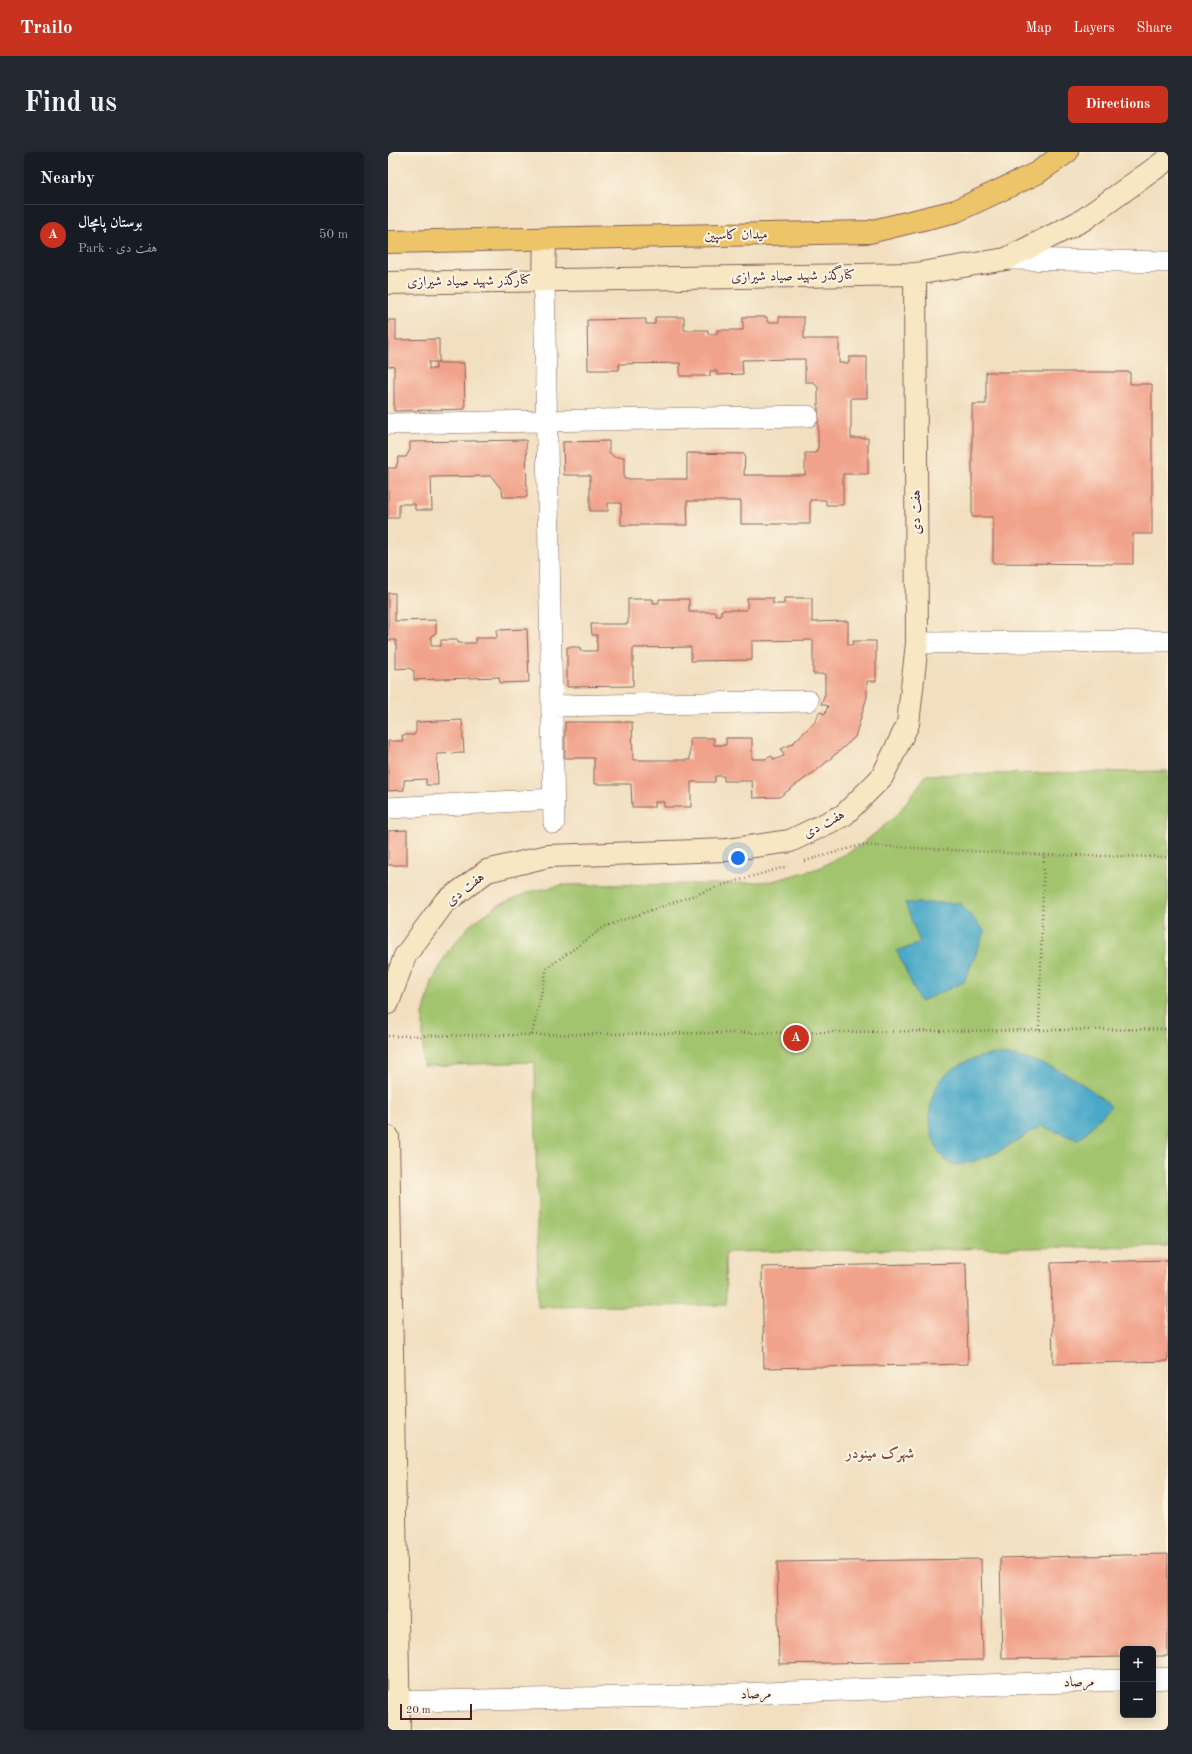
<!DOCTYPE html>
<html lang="en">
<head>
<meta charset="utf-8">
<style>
  :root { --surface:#171b24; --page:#242831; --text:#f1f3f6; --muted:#9ea1a6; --line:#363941; --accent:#c8321e }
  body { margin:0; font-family:"Old Standard TT",Amiri,serif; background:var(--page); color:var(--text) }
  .controls { position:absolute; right:12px; bottom:12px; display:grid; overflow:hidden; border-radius:6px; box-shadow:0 2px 10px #0003 }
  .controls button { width:36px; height:36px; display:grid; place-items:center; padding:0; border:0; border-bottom:1px solid var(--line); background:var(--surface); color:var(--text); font:20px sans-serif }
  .scale { position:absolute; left:12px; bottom:10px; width:72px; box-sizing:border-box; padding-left:4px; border:2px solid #4a1f2b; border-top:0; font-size:11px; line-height:14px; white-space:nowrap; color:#4a1f2b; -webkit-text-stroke:3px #fcf5e5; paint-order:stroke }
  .you { position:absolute; left:350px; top:706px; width:14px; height:14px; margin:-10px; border:3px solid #fff; border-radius:50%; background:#1a73e8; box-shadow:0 0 0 6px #1a73e833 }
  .badge { display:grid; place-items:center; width:26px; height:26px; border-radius:50%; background:var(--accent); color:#fff; font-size:13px; font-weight:700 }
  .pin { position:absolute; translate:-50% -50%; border:2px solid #fff; box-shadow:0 1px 4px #0006 }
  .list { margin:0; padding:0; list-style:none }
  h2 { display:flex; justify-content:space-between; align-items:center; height:52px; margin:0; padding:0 16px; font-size:17px }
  h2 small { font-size:13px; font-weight:400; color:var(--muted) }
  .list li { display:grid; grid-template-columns:26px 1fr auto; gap:12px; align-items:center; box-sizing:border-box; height:60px; padding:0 16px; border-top:1px solid var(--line) }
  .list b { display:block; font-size:15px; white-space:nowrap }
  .list p { margin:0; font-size:13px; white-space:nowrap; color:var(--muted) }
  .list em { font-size:13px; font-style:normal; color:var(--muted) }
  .map { position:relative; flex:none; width:780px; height:1578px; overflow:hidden; border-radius:6px }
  header { display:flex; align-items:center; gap:24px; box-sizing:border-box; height:56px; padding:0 20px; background:var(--accent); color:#fff }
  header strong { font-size:19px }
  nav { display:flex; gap:22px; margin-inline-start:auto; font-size:14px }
  .intro { display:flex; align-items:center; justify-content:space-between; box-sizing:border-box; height:96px; padding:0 24px }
  h1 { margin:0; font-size:28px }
  .button { padding:10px 18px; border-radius:6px; background:var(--accent); color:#fff; font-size:14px; font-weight:700 }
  main { display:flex; gap:24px; padding:0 24px }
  aside { flex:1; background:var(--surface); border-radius:6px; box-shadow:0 2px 10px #0003 }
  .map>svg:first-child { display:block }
  .green { fill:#a2c46e; stroke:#76724c }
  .water { fill:#48a9c8; stroke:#49647a }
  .building { fill:#f1a28a }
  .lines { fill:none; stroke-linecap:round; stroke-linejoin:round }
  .street-casing { stroke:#84625f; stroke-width:22 }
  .secondary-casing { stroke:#84625f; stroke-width:24 }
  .primary-casing { stroke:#84625f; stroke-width:24 }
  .path { stroke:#84625f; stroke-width:2.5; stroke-dasharray:1 3; stroke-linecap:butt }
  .street { stroke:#fff; stroke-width:21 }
  .secondary { stroke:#f8e7c3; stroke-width:22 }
  .primary { stroke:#eec469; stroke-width:22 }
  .labels { text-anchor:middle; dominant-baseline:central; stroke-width:4; stroke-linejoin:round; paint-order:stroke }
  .street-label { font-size:14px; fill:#4a1f2b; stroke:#fcf5e5 }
  .neighbourhood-label { font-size:15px; font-weight:bold; fill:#844d4c; stroke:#fcf5e5 }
</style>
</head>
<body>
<header>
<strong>Trailo</strong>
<nav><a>Map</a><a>Layers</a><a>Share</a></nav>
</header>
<div class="intro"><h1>Find us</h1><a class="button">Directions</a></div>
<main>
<aside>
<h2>Nearby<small></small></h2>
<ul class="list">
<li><span class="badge">A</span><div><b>بوستان پامچال</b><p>Park · هفت دی</p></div><em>50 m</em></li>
</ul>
</aside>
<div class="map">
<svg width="780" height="1578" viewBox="0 0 780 1578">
  <rect width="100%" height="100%" fill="#fcf5e5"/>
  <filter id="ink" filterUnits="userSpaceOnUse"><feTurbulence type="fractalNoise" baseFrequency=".025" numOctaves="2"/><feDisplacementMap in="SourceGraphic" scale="8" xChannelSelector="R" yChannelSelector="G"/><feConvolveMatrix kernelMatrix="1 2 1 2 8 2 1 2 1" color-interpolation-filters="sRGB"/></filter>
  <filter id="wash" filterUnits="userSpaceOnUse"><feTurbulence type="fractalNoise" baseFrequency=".012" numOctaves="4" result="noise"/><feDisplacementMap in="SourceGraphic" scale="16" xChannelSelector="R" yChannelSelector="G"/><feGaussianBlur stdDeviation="0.9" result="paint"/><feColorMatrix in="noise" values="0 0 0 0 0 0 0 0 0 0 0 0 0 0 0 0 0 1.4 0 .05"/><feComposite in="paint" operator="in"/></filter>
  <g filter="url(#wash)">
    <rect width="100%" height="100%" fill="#f1dfbf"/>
    <path class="green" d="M780 619V1094L337 1100 338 1153 150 1155 147 910 35 914V863L44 830 60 799 82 773 110 753 141 740 175 733 338 732 385 729 431 716 473 693 510 662 538 623Z"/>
    <path class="water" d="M517 751H572L597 780 576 830 532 850 509 799 532 791Z
      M609 902C657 907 687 923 723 954L691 988 653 974C624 992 599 1010 565 1013 562 1011 558 1009 555 1006 537 983 536 939 561 920 575 909 591 904 609 902Z"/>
    <g id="blocks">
      <path class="building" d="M267 165H296V178H320V182H329V178H355V165H379V170H391V165H416V187H451V211H461V205H479V246H463V286H480V322H455V353H438V348H422V372H353V349H299L300 373H233V351H220V359H202V323H176L175 290 221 289V300L226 305H236V327H299V301L357 302 356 323H417V301H427L430 296V236L426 230H417V207L354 208 355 222 329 223V219H322V224H292V211L231 212V218H200L199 168 258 167V172H267Z
        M0 168H8V188L51 187V210H41V217H48V211H76L77 257 6 259V214L0 215Z
        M598 220H742V232H764V382H745V412L605 411V365H584V252H598Z
        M138 288 139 345H115L114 338 103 324 43 325 44 358H27V352H11V366H0V316H8L11 305H18L22 298V290Z
        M0 441H7V469L48 468V481L43 484V494H53V488H70V491H88L87 486H109V478L139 477 141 530 112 531 111 525 26 528V519L21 516 8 517V488H0Z
        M359 446H385V452H396V446H424V470L460 469V493H465V489H488V529H479V545L467 585 456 595 429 618 391 645 365 646 364 629H336V624H327V630H303V655H276V650H267V655H244L243 632H206V606H177V570H244L245 608H302V586H326V593H338V586H364V607H377L384 604 386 608 396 604 393 597 404 592 428 569 431 560 437 562 440 554 433 552 437 542V522H425V488L364 489V508L303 509V495L245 496V534L179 535V495H192V499H209V483H204L203 472H240V447H265V451H271V447H301V460H328V464H333V458H359Z
        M74 568 76 601 49 602 50 633H38V627L16 628V638L0 639V589H15L14 583H26L28 579V570Z
        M19 678V713H0V679Z
        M780 1108V1209L665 1212 663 1111Z
        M578 1111 580 1212 376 1216 374 1115Z
        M780 1402V1504H765V1497H735V1505L614 1507 612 1406Z
        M593 1407 595 1508 391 1512 389 1410Z"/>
    </g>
  </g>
  <g filter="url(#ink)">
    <use href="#blocks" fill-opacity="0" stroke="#84625f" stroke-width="1"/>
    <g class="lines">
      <g class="street-casing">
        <path id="street" d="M618 107 780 110
          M156 128 166 671
          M0 272 420 264
          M529 491 780 489
          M164 554 420 549
          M0 656 166 647
          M765 1527 780 1526
          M0 1550 290 1544 735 1528"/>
      </g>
      <g class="secondary-casing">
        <path id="secondary" d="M156 128 157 87
          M0 131 527 122 618 107 695 68 780 7
          M0 851 17 804 56 751 99 719 160 704 339 698 402 689 456 663 494 625 520 572 529 491 527 122
          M0 985 11 1578"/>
      </g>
      <g class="primary-casing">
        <path id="primary" d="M0 90 481 80 568 59 649 21 679 0"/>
      </g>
      <path class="path" d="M417 709 473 693 656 703
        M651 878 656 703 780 705
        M144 883 159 816 218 774 338 732 397 715
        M0 884 780 877"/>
      <use href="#street" class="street"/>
      <use href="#secondary" class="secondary"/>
      <use href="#primary" class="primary"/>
    </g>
  </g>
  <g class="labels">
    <g class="street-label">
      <text transform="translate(348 83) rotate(-1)">میدان کاسپین</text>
      <text transform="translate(405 124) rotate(-1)">کنارگذر شهید صیاد شیرازی</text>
      <text transform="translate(81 129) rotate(-1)">کنارگذر شهید صیاد شیرازی</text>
      <text transform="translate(528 360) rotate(-90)">هفت دی</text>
      <text transform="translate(436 672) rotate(-28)">هفت دی</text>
      <text transform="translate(77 737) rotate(-38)">هفت دی</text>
      <text transform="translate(691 1530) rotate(-2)">مرصاد</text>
      <text transform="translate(368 1542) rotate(-2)">مرصاد</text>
    </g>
    <g class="neighbourhood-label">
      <text x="492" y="1302">شهرک مینودر</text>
    </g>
  </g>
</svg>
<div class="controls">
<button>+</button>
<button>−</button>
</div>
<div class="scale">20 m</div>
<div class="you"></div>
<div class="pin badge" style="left:408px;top:886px">A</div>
</div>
</main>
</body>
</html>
